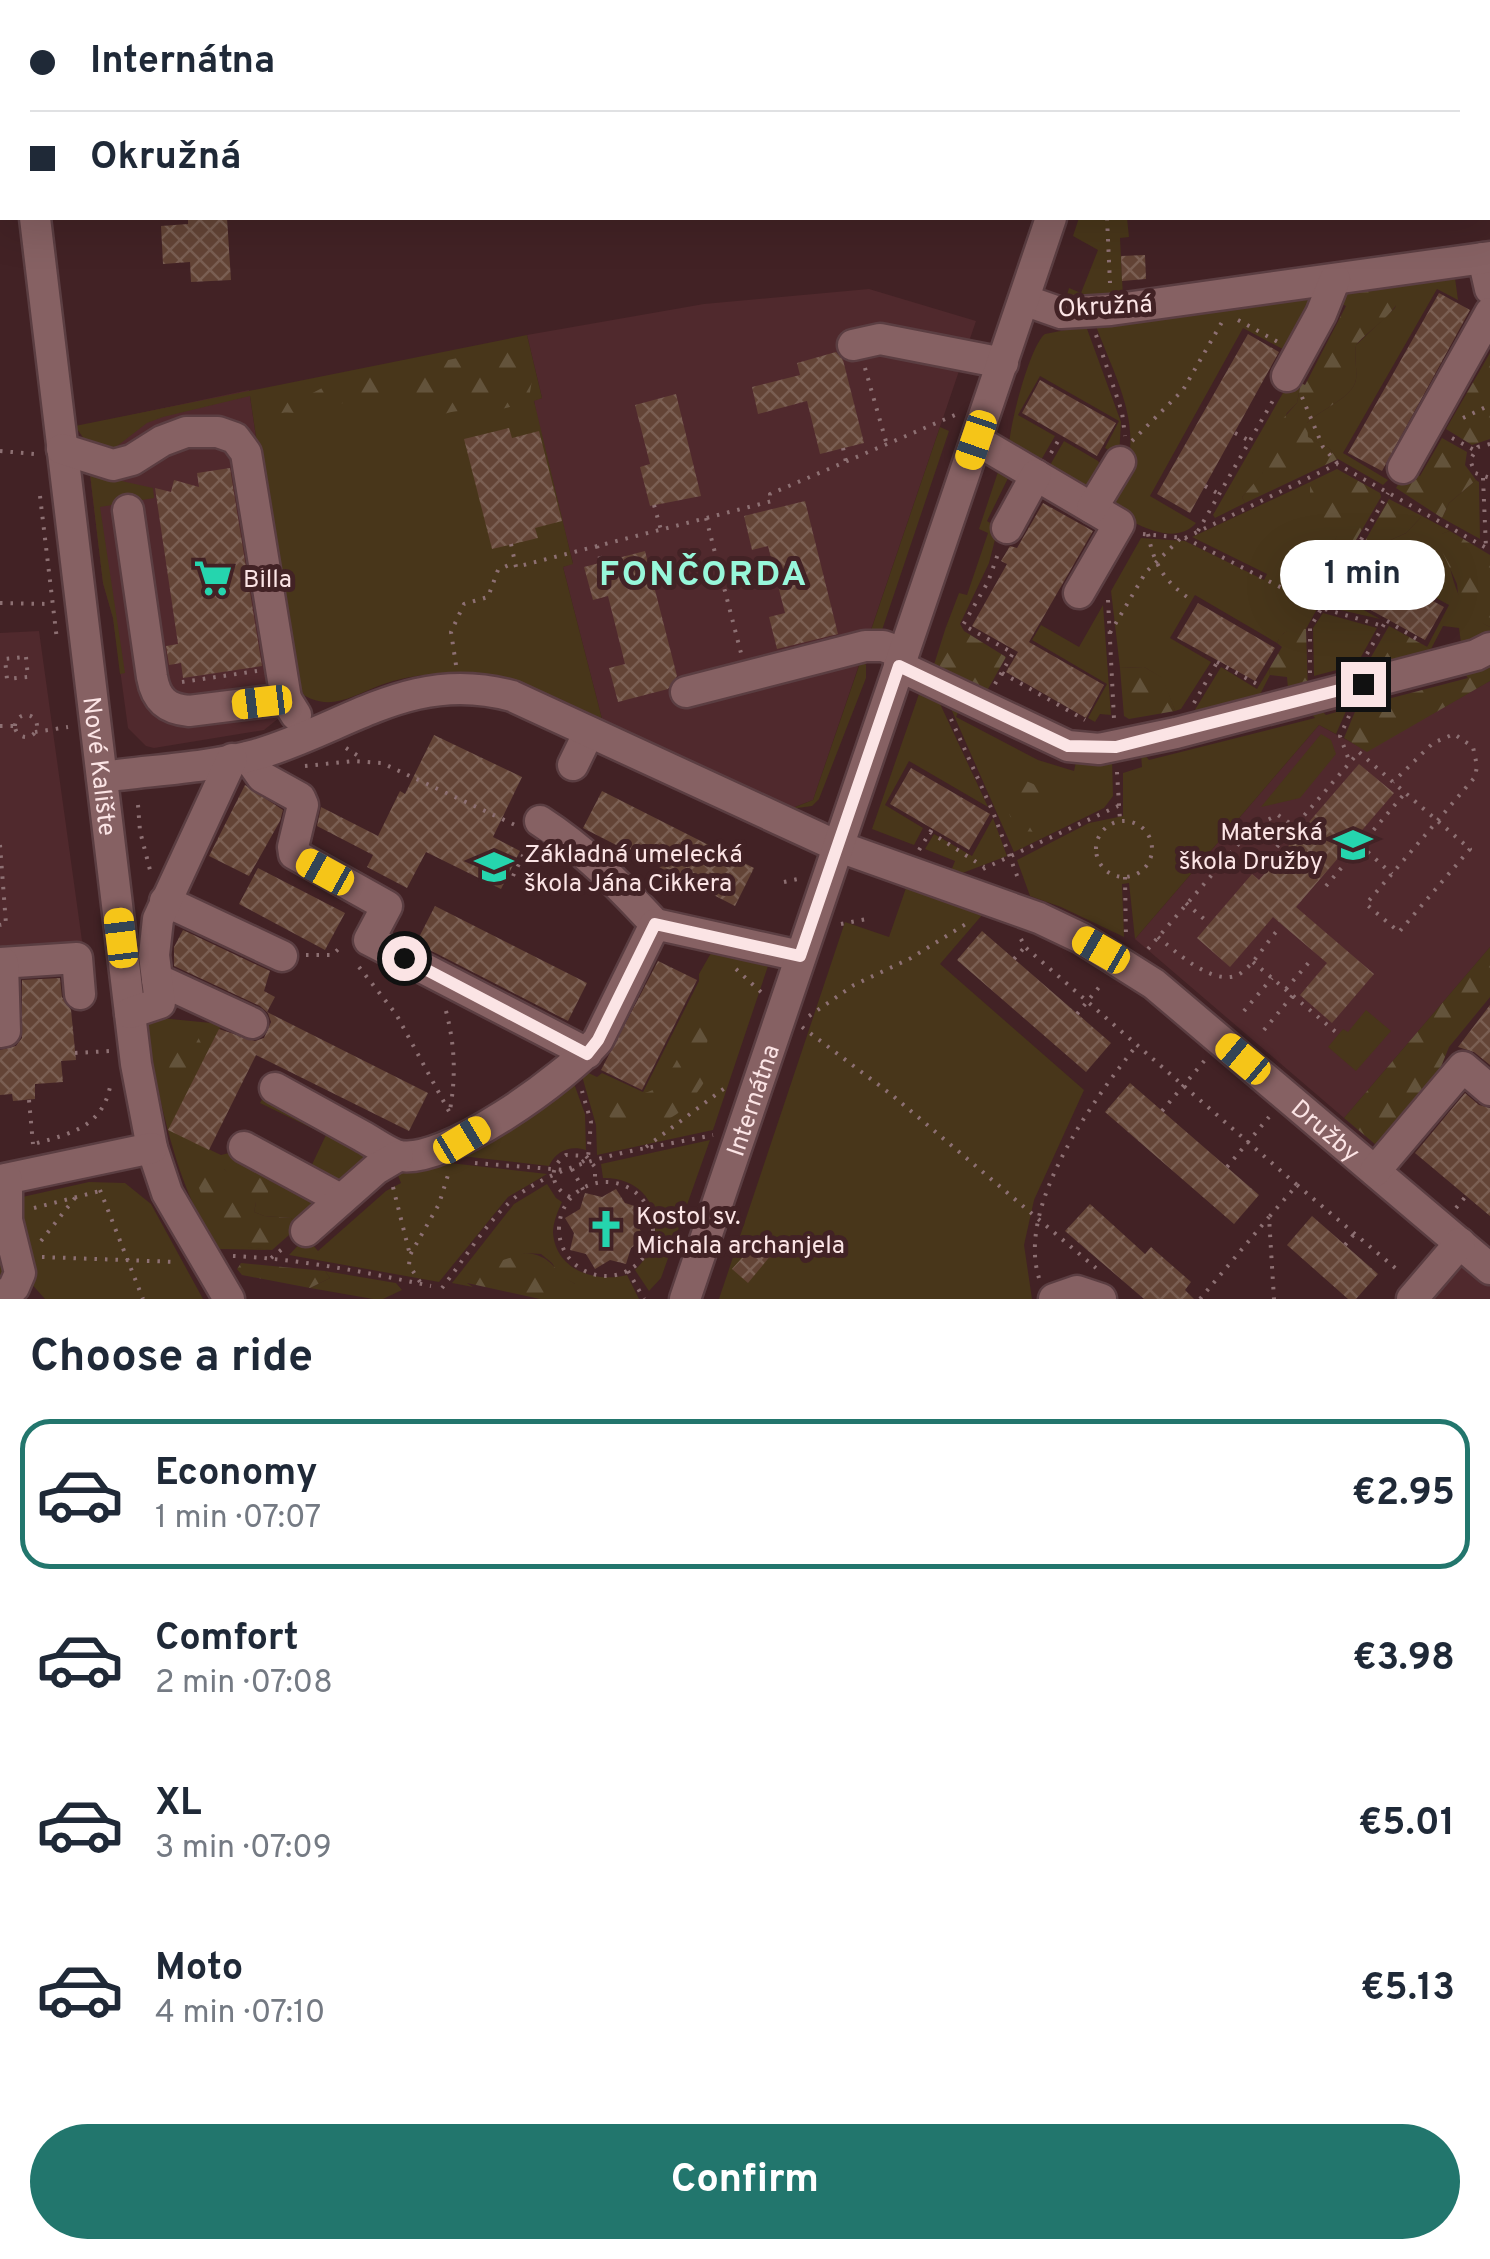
<!DOCTYPE html>
<meta charset="utf-8">
<style>
:root{--surface:#fff;--page:#f2f2f3;--text:#1f2937;--muted:#747a83;--line:#e0e1e3;--accent:#22766d}
body{margin:0;font-family:Overpass,sans-serif;background:var(--page);color:var(--text);height:100vh;display:flex;flex-direction:column;font-size:38px;white-space:nowrap}
*{box-sizing:border-box;margin:0}
p{font-size:32px;color:var(--muted)}
.icon{flex:none;width:55px;height:55px;fill:none;stroke:currentColor;stroke-width:2;stroke-linecap:round;stroke-linejoin:round}
.map{position:relative;height:1299px;overflow:hidden}
.panel{display:flex;flex-direction:column;background:var(--surface);flex:1}
.panel>*{flex:none}
.banner{position:absolute;left:0px;top:0px;width:1490px;height:220px;box-shadow:0 10px 40px #0002;display:grid;align-content:center;height:220px;padding:0 30px;background:var(--surface)}
.end{position:absolute;width:45px;height:45px;margin:-22px;border:12px solid #fbe4e5;background:#111;box-shadow:0 0 0 5px #111}
.from{border-radius:50%}
.bubble{position:absolute;height:70px;border-radius:35px;background:var(--surface);box-shadow:0 10px 40px #0002;font-size:32px;font-weight:700;line-height:70px;text-align:center}
.car{position:absolute;width:30px;height:60px;margin:-30px -15px;border-radius:12px;box-shadow:0 0 8px 2px #0007;background:linear-gradient(#f5c518 24%,#345 0 40%,#f5c518 0 76%,#345 0 86%,#f5c518 0)}
.banner b{display:flex;align-items:center;gap:35px;height:95px;font-size:38px}
.banner b+b{border-top:2px solid var(--line)}
.banner i{width:25px;height:25px;background:var(--text)}
ul{padding:0;list-style:none}
li{display:flex;align-items:center;gap:30px;height:150px;margin:0 20px 15px;padding:0 10px;border:5px solid transparent;border-radius:30px}
li div{flex:1}
li b{display:block;font-size:38px}
li em{font-style:normal;font-weight:700}
li.on{border-color:var(--accent)}
li>.icon{width:90px;height:90px;stroke-width:1.5}
h2{padding:0 30px;font-size:45px;line-height:120px}
.cta{display:flex;gap:20px;margin-top:auto;padding:20px 30px}
.cta a{flex:1;height:115px;border-radius:60px;background:var(--accent);color:#fff;font-size:40px;font-weight:700;line-height:115px;text-align:center}
.map>svg:first-child{display:block}
.built{fill:#50292d}
.green{fill:#48361a}
.forest{fill:url(#forest-firs)}
.building{fill:url(#building-cross-hatch)}
.lines{fill:none;stroke-linecap:round;stroke-linejoin:round}
.minor-casing{stroke:#5b3e42;stroke-width:35}
.path{stroke:#8d7073;stroke-width:4;stroke-dasharray:2.5 8;stroke-linecap:butt}
.minor{stroke:#866163;stroke-width:30}
.route{stroke:#fbe4e5;stroke-width:12}
.labels{text-anchor:middle;stroke-width:10;stroke-linejoin:round;paint-order:stroke}
.street-label{font-size:25px;fill:#fbe4e5;stroke:#422225}
.poi-label{font-size:25px;fill:#fbe4e5;stroke:#422225;text-anchor:start}
.district-label{font-size:35px;font-weight:bold;letter-spacing:2.5px;fill:#97f7da;stroke:#422225}
</style>
<div class="map">
<svg width="1490" height="1299" viewBox="0 0 1490 1299">
<defs>
<pattern id="forest-firs" width="22" height="20" patternUnits="userSpaceOnUse" patternTransform="scale(2.5)"><rect width="22" height="20" fill="#48361a"/><path d="M5 1l3.5 6h-7zM16 11l3.5 6h-7z" fill="#63533b"/></pattern>
<pattern id="building-cross-hatch" width="8" height="8" patternUnits="userSpaceOnUse" patternTransform="scale(2.5)"><rect width="8" height="8" fill="#634436"/><path d="M0 0l8 8M0 8l8-8" fill="none" stroke="#7a5f53"/></pattern>
</defs>
<rect width="100%" height="100%" fill="#422225"/>
<!-- built -->
<path class="built" d="M869,289L976,321L813,800L790,809L602,719L563,567L573,563L539,431L534,400L542,398L527,335L704,304Z
M249,390L293,686L305,697L264,730L154,748L146,746L128,728L113,618L103,583L84,425Z
M39,631L83,948L0,954V633Z
M1490,681V947L1344,1118L1135,939L1319,725L1367,751Z
M1443,1242L1490,1281V1299H1395Z"/>
<!-- green -->
<path class="green" d="M1079,218H1127L1129,237L1120,238L1123,297L1071,300L1067,295L1069,288L1081,293L1098,250L1073,236Z
M1455,278L1458,300L1437,289L1343,453L1388,480L1383,485L1338,459L1329,448L1307,437V423C1321,409 1354,397 1356,379C1357,367 1354,356 1356,345L1395,308L1401,284Z
M1317,296L1292,354L1243,328L1150,496L1196,523C1173,549 1131,521 1108,508C1115,491 1125,474 1129,456C1137,413 1110,365 1096,326Z
M1086,326L1121,422L1119,456L1105,448L1119,421L1040,376L1018,415L1055,436L1037,467L1009,450C1008,429 1030,345 1045,334Z
M527,335L542,398L534,401L573,564L563,567L602,719C553,696 503,669 447,673C429,674 411,676 393,681C355,692 329,719 293,687L250,396L163,417L147,423L112,450L89,446L75,426Z
M1291,379L1301,383L1297,403L1287,413L1262,475L1242,497L1245,503L1215,518L1213,515Z
M940,427L949,431L880,636H869Z
M1064,441L1098,461L1103,470L1088,496L1046,472Z
M999,469L1011,472L987,521L998,528L989,563L960,624L946,627L959,593L967,595L988,533L979,529Z
M90,474L153,488L154,498L100,507L125,673L120,674L113,618L103,583Z
M1476,480L1479,482L1480,539L1442,518L1449,503Z
M1310,482V494L1341,529L1333,544L1349,552L1320,604L1305,594L1301,600L1317,609L1306,629C1292,629 1283,629 1277,643L1195,595L1170,638L1211,662L1181,709L1175,711L1162,678L1144,667L1120,668L1111,591L1141,538L1185,541L1264,580L1267,574L1192,537Z
M1422,516L1450,531L1442,534C1453,573 1452,607 1490,627V637L1462,650L1459,628L1443,626L1431,649L1427,647L1449,605L1366,560L1344,599L1380,619L1327,607L1357,555L1406,533Z
M1103,605L1111,715L1100,714L1095,722L1088,718L1107,684L1032,640L1041,625L1079,647Z
M1323,613L1377,628L1351,675L1348,667L1314,676L1313,628Z
M862,657L866,665V678L819,799L812,806L790,809L813,800Z
M1221,667L1257,689L1269,669L1270,675L1253,708L1196,722L1193,713Z
M920,691L936,695L988,807L909,761L885,805L923,828L914,845L872,829Z
M945,695L962,704L956,717L1038,760L1074,771L1077,757H1112L1113,796L1104,808L1014,852Z
M1316,705L1326,715L1347,709L1336,734L1319,725L1135,939L1129,883L1122,884L1124,937L1061,907L1030,896L1017,860L1089,823L1123,816V773L1142,767L1141,755L1144,754L1149,760L1315,718L1306,707Z
M1321,734L1331,740L1336,754L1300,798L1261,807Z
M993,818L1007,856L952,877L949,876L955,861L925,849L934,834L972,856Z
M907,885L983,914L940,964L1084,1090L1034,1200L1024,1245L1032,1299H719L845,922L889,937Z
M715,946L770,960L713,1130L597,1155L596,1125L580,1069L597,1077L602,1073L643,1092L699,981V974Z
M1366,1010L1391,1031L1356,1071L1328,1047L1343,1029L1348,1032Z
M150,1017L222,1024L169,1130L221,1155L237,1151L326,1200L298,1227L291,1218L264,1216L254,1212L256,1202L224,1169L226,1244L272,1250L220,1249C177,1196 157,1090 146,1024Z
M572,1078L585,1114L586,1150C570,1145 556,1151 549,1166L452,1155Z
M266,1092L371,1158L338,1186L307,1175L326,1135L260,1103Z
M710,1140L661,1278L649,1291L635,1270C672,1235 657,1177 603,1178L601,1164Z
M432,1161L547,1174L508,1197L439,1282L289,1255L306,1237L318,1251L386,1191L401,1183L395,1168Z
M89,1182L125,1183L151,1204L203,1299H45L20,1271L0,1280V1202Z
M547,1184L556,1198L562,1202C558,1211 553,1222 553,1233C556,1271 597,1283 627,1275L639,1299H575V1284L560,1276L552,1263L541,1254L525,1253L467,1283L473,1287L452,1283L514,1204Z
M325,1271L396,1283L402,1290L383,1299H373L310,1288L330,1278Z"/>
<!-- forest -->
<path class="forest" d="M1401,284C1406,309 1371,327 1356,345C1354,356 1357,367 1356,379C1354,397 1321,409 1307,423L1308,437L1329,448L1338,459L1245,503L1242,497L1262,474L1280,422L1297,403L1301,383L1305,385L1346,306L1335,300L1338,293Z
M508,347L520,353L532,380L529,398C494,421 467,402 437,417L390,398L362,395L307,418C295,411 278,410 267,420L262,418V406L274,397L301,399L324,387Z
M1490,353V439L1472,445L1446,429Z
M1442,438L1467,452L1465,465L1476,480L1449,503L1442,518L1396,488L1408,469L1420,476Z
M1337,469L1380,493L1381,497L1349,552L1333,544L1340,529L1318,517L1310,494V482Z
M1389,499L1422,516L1406,533L1357,555Z
M1450,531L1490,555V627L1473,618L1459,601L1457,584L1439,544L1441,534Z
M954,624H960L964,631L1006,657L983,698L932,671L946,627Z
M1389,626L1431,649L1426,659L1359,678Z
M1291,628L1306,629L1308,694L1289,699L1287,677L1270,675L1269,669L1282,647L1277,643L1280,636Z
M1490,658V681L1367,752L1344,738L1357,707L1468,678L1460,668Z
M1144,667L1163,678L1175,711L1129,719L1124,716L1120,668Z
M1019,779C1046,786 1047,794 1048,820L1037,832L1021,831L1010,816L1004,789Z
M1490,947V997L1449,1047L1432,1089L1382,1150L1344,1118Z
M706,1011H714L717,1018C706,1039 702,1056 706,1079C681,1120 664,1127 617,1126L609,1116L611,1104C626,1092 646,1099 660,1084C680,1063 687,1033 706,1011Z
M186,1032L196,1033L201,1043L176,1095L169,1096C162,1079 174,1046 186,1032Z
M202,1164L224,1169L238,1180L260,1178L269,1184L268,1193L256,1202L254,1212L264,1216L291,1218L298,1227L272,1250L226,1245L213,1225L193,1172Z
M525,1253C553,1255 553,1272 575,1284V1299H540L467,1283L465,1277L469,1271Z
M241,1263L325,1271L330,1278L310,1288L242,1275L237,1269Z"/>
<!-- building -->
<path class="building" d="M188,218H227L231,280L191,282L190,262L163,264L161,226L188,224Z
M1145,255L1146,279L1122,281L1121,256Z
M1439,293L1470,310L1382,471L1348,453Z
M1248,334L1279,352L1190,513L1157,494Z
M836,352L843,360L864,443L820,454L807,401L758,414L752,387L800,375L797,363Z
M1040,380L1116,423L1097,456L1022,413Z
M676,394L701,496L650,506L640,467L650,464L635,405Z
M509,428L512,438L539,431L562,521L535,528L538,538L492,549L464,439Z
M230,468L262,666L183,678L181,663L169,665L166,646L178,644L155,488L171,492L174,480L199,487L197,473Z
M805,501L838,634L777,649L769,617L785,613L768,546L752,550L744,516Z
M1043,503L1093,531L1029,642L1104,685L1086,718L1006,672L1018,652L972,626L1007,564L1001,561L1010,546L1017,548Z
M645,551L677,676L668,689L618,702L609,668L625,664L608,596L593,600L584,567Z
M1367,565L1444,607L1425,640L1349,598Z
M1198,603L1275,648L1255,681L1177,638Z
M434,735L522,777L493,837L520,851L501,889L426,852L407,888L367,867L373,855L317,826L321,807L378,836L400,791L405,794Z
M1359,764L1394,793L1296,907L1374,974L1332,1023L1300,995L1327,963L1273,917L1230,967L1197,938L1252,874L1259,880Z
M911,768L990,814L969,850L890,804Z
M245,785L283,810L280,821L249,876L209,856Z
M602,791L754,868L735,906L583,828Z
M258,868L345,913L325,950L239,904Z
M435,906L587,983L568,1021L416,943Z
M183,930L270,971L264,991L275,997L267,1012L428,1093L409,1131L256,1055L209,1150L168,1130L219,1029L255,1041L264,1038L271,1022L268,1013L260,1006L174,966V947Z
M982,931L1111,1043L1086,1072L957,960Z
M658,961L697,980L642,1090L601,1070Z
M60,978L62,997L71,1010L76,1060L61,1061L63,1082L35,1084V1099L13,1101L12,1094L0,1095V1050L16,1046L22,1038V980Z
M1490,1005V1065L1474,1052L1458,1047Z
M1130,1083L1259,1195L1234,1224L1105,1112Z
M1465,1093L1479,1105L1490,1108V1216L1415,1153Z
M616,1189L625,1203L641,1208L637,1224L645,1239L631,1248L626,1264L610,1260L595,1269L586,1254L570,1250L574,1233L565,1218L580,1209L585,1193L602,1197Z
M1090,1204L1145,1254L1151,1247L1191,1282L1185,1290L1194,1299H1144L1065,1231Z
M1312,1216L1378,1274L1356,1299H1348L1287,1245Z
M757,1241L772,1254L748,1283L732,1269Z"/>
<g class="lines">
<!-- minor casing -->
<g class="minor-casing">
<g id="minor">
<path d="M1172,2L1174,0"/>
<path d="M0,33L2,36"/>
<path d="M1488,58L1490,57"/>
<path id="s1" d="M35,218L136,1064L152,1148L167,1193L229,1299"/>
<path d="M1483,258L1490,289"/>
<path d="M1024,300L1061,313L1111,310L1490,257"/>
<path d="M853,345L880,339L1003,363"/>
<path d="M1287,376L1321,314L1335,279"/>
<path d="M976,440L1119,524L1079,593"/>
<path d="M62,449L113,465L132,460L162,441L186,432H218L235,438L246,453L286,699"/>
<path d="M1403,468L1490,313"/>
<path d="M1092,508L1120,462"/>
<path d="M128,510L152,677C156,700 167,709 189,711L286,699L296,715"/>
<path d="M1007,528L1036,475"/>
<path d="M899,666L1068,746L1099,749L1176,733L1476,655L1490,648"/>
<path d="M686,692L865,646H883L903,653"/>
<path d="M248,757L262,777L300,798L303,805L293,847L294,854L387,906L369,940L587,1053"/>
<path d="M573,765L589,732"/>
<path id="s2" d="M102,777C152,770 207,768 255,755C346,729 411,668 512,696L837,846L1039,918L1081,938L1154,984L1490,1269"/>
<path d="M540,821C585,850 619,885 655,924"/>
<path d="M165,901L282,956"/>
<path d="M0,963L77,958L80,994"/>
<path d="M157,979L252,1023"/>
<path d="M130,1013L160,1003L154,955L158,919L232,759"/>
<path d="M0,1032L5,1031L3,963"/>
<path d="M275,1088C304,1104 333,1120 362,1136C373,1142 385,1151 396,1155C442,1169 570,1074 598,1040L655,924L800,956"/>
<path d="M244,1147L340,1199"/>
<path d="M1375,1171L1463,1067L1490,1090"/>
<path d="M0,1180L152,1148"/>
<path d="M306,1231L376,1169L398,1156"/>
<path d="M2,1299L14,1287L20,1273L7,1220V1179"/>
<path id="s3" d="M685,1299L1051,218"/>
<path d="M1054,1299L1077,1291L1101,1299"/>
<path d="M1412,1299L1460,1243"/>
</g>
</g>
<!-- path -->
<path class="path" d="M43,2L45,0
M50,2L51,0
M1205,2L1207,0
M1107,218L1110,283
M1238,320L1278,342
M1096,335L1122,412L1125,436
M865,368L887,445
M1302,397L1323,447L1337,463
M1463,418L1490,405
M1235,433L1250,441
M1452,438L1474,450
M1132,441L1183,390L1222,322
M1490,444L1478,447L1470,460L1475,473L1490,478
M843,448L846,462
M0,451L35,454
M1051,453L1061,436
M1483,478L1486,548
M1205,486L1219,494
M40,496L57,640
M654,505L661,530
M706,518L741,653
M1198,531L1275,397
M1143,534L1185,538L1321,608L1383,626
M1148,534C1154,565 1165,582 1190,599
M1185,538L1337,464L1490,550
M511,544L516,567L772,501L770,494L955,415
M597,546L601,562
M1108,600L1114,719
M0,603L50,604
M1387,621L1422,642
M1110,633L1146,572L1181,538
M1367,654L1387,619
M26,657L28,677L7,679L5,659Z
M1217,662L1257,684
M456,665L451,632L464,604L488,597L498,570L513,563
M1002,673L1085,720
M1310,673V628L1388,493
M182,682L257,671
M995,684L1013,653L963,625L988,582L999,551
M1194,703L1219,659
M15 726a11 11 0 1 1 22 0a11 11 0 1 1-22 0Z
M1349,716L1340,736L1350,763
M951,719L993,812L1019,881
M0,726H14
M35,732L68,727
M346,748L363,759
M305,766L354,761L382,763L515,825
M1117,772L1120,821
M138,805L140,831L150,870
M1096 849a28 28 0 1 1 56 0a28 28 0 1 1-56 0Z
M930,832L984,867
M0,845L6,924L0,925
M1360,845L1392,874
M919,850L932,829
M1270,855L1359,752C1396,785 1433,817 1470,849L1399,932L1366,904L1475,777L1477,766L1473,747L1454,734L1433,743L1393,782
M983,869L1118,806
M513,876L529,843
M1125,877L1126,938
M784,882L798,879
M1326,886L1405,793
M1186,903L1204,919
M841,924L867,919
M1158,937C1175,951 1216,990 1241,973C1254,964 1266,943 1277,931
M1021,939L1025,947L1297,1185L1269,1217L1274,1299
M1148,949L1254,826L1278,815L1294,826
M306,955H332L343,945
M1014,959L1025,947
M1253,962L1337,1033
M359,967L396,1014L451,1115
M736,969L762,993
M1286,989L1311,960
M446,1011C455,1046 456,1075 450,1110
M1244,1011L1272,978
M1077,1014L1100,986
M809,1016L854,985L911,958L969,922
M802,1027L892,1095L1096,1268
M1264,1030L1293,995
M75,1053L110,1051
M29,1100L33,1144
M1162,1111L1205,1060
M37,1143C74,1133 105,1125 111,1081
M646,1147L730,1084
M582,1162L588,1158L591,1122L582,1091
M475,1163L565,1170
M1227,1167L1269,1117
M572,1169L585,1193
M559 1229a47 47 0 1 1 94 0a47 47 0 1 1-94 0Z
M1297,1185L1400,1272
M393,1187L410,1255
M100,1190L143,1299
M570,1197C551,1188 547,1168 566,1155L586,1156L595,1167V1182
M34,1208L100,1191
M1456,1208L1466,1196
M41,1241L75,1198
M1345,1245L1355,1233
M233,1256C300,1259 365,1272 431,1286
M42,1257L177,1262
M271,1258L286,1246
M628,1271L644,1299
M1039,1278C1016,1205 1094,1099 1137,1045
M420,1282L409,1265L410,1255L439,1204L448,1175
M442,1288C464,1260 492,1213 521,1193C576,1155 649,1149 713,1135
M1200,1299L1269,1217"/>
<!-- minor -->
<use href="#minor" class="minor"/>
</g>
<g class="lines">
<!-- route -->
<path class="route" d="M404,958L587,1054L598,1040L655,924L800,956L899,666L1068,746L1116,747L1363,684"/>
</g>
<!-- icons -->
<defs>
<g id="supermarket-bare" transform="scale(3)"><path d="M-6-5.5h2.5l.6 2H6L4.5 2H-2.5L-4.4-4H-6ZM-1.5 3.2a1.3 1.3 0 1 0 .1 0ZM3 3.2a1.3 1.3 0 1 0 .1 0Z" fill="#25d5ae" stroke="#422225" stroke-width="2.5" paint-order="stroke"/></g>
<g id="school-bare" transform="scale(3)"><path d="M0-5L7-2L0 1L-7-2ZM-4 1L0 2.5L4 1V4Q0 6-4 4Z" fill="#25d5ae" stroke="#422225" stroke-width="2.5" paint-order="stroke"/></g>
<g id="church-bare" transform="scale(3)"><path d="M-1.2-6h2.4v3.5h3.3v2.4h-3.3V6h-2.4V-.1h-3.3v-2.4h3.3Z" fill="#25d5ae" stroke="#422225" stroke-width="2.5" paint-order="stroke"/></g>
</defs>
<g fill-rule="evenodd">
<use href="#supermarket-bare" x="213" y="578"/>
<use href="#school-bare" x="1353" y="845"/>
<use href="#school-bare" x="494" y="867"/>
<use href="#church-bare" x="606" y="1229"/>
</g>
<g class="labels">
<!-- street labels -->
<g class="street-label">
<text transform="translate(1105 305) rotate(-3)" y="9">Okružná</text>
<text dy="9" stroke="none"><textPath href="#s1" startOffset="552">Nové Kalište</textPath></text>
<text dy="9" stroke="none"><textPath href="#s3" startOffset="210">Internátna</textPath></text>
<text dy="9" stroke="none"><textPath href="#s2" startOffset="1355">Družby</textPath></text>
</g>
<!-- poi labels -->
<g class="poi-label">
<text x="243" y="587">Billa</text>
<text x="1323" y="840" text-anchor="end">Materská<tspan x="1323" dy="29">škola Družby</tspan></text>
<text x="524" y="862">Základná umelecká<tspan x="524" dy="29">škola Jána Cikkera</tspan></text>
<text x="636" y="1224">Kostol sv.<tspan x="636" dy="29">Michala archanjela</tspan></text>
</g>
<!-- district labels -->
<g class="district-label">
<text x="704" y="585">FONČORDA</text>
</g>
</g>
</svg>
<i class="end from" style="left:404px;top:958px"></i>
<i class="end" style="left:1363px;top:684px"></i>
<div class="bubble" style="left:1280px;top:540px;width:165px">1 min</div>
<i class="car" style="left:976px;top:440px;rotate:199deg"></i>
<i class="car" style="left:262px;top:702px;rotate:263deg"></i>
<i class="car" style="left:325px;top:872px;rotate:299deg"></i>
<i class="car" style="left:121px;top:938px;rotate:353deg"></i>
<i class="car" style="left:1101px;top:950px;rotate:300deg"></i>
<i class="car" style="left:1243px;top:1059px;rotate:310deg"></i>
<i class="car" style="left:462px;top:1140px;rotate:59deg"></i>
<div class="banner">
<b><i class="from"></i>Internátna</b>
<b><i></i>Okružná</b>
</div>
</div>
<section class="panel">
<h2>Choose a ride</h2>
<ul>
<li class="on"><svg class="icon" aria-label="car" viewBox="0 0 24 24"><path d="M5 17H2v-5l4-1 3-4h7l3 4 3 1v5h-3M9 17h6M6 11h13"/><circle cx="7" cy="17" r="2"/><circle cx="17" cy="17" r="2"/></svg><div><b>Economy</b><p>1 min · 07:07</p></div><em>€2.95</em></li>
<li><svg class="icon" aria-label="car" viewBox="0 0 24 24"><path d="M5 17H2v-5l4-1 3-4h7l3 4 3 1v5h-3M9 17h6M6 11h13"/><circle cx="7" cy="17" r="2"/><circle cx="17" cy="17" r="2"/></svg><div><b>Comfort</b><p>2 min · 07:08</p></div><em>€3.98</em></li>
<li><svg class="icon" aria-label="car" viewBox="0 0 24 24"><path d="M5 17H2v-5l4-1 3-4h7l3 4 3 1v5h-3M9 17h6M6 11h13"/><circle cx="7" cy="17" r="2"/><circle cx="17" cy="17" r="2"/></svg><div><b>XL</b><p>3 min · 07:09</p></div><em>€5.01</em></li>
<li><svg class="icon" aria-label="car" viewBox="0 0 24 24"><path d="M5 17H2v-5l4-1 3-4h7l3 4 3 1v5h-3M9 17h6M6 11h13"/><circle cx="7" cy="17" r="2"/><circle cx="17" cy="17" r="2"/></svg><div><b>Moto</b><p>4 min · 07:10</p></div><em>€5.13</em></li>
</ul>
<div class="cta"><a>Confirm</a></div>
</section>
